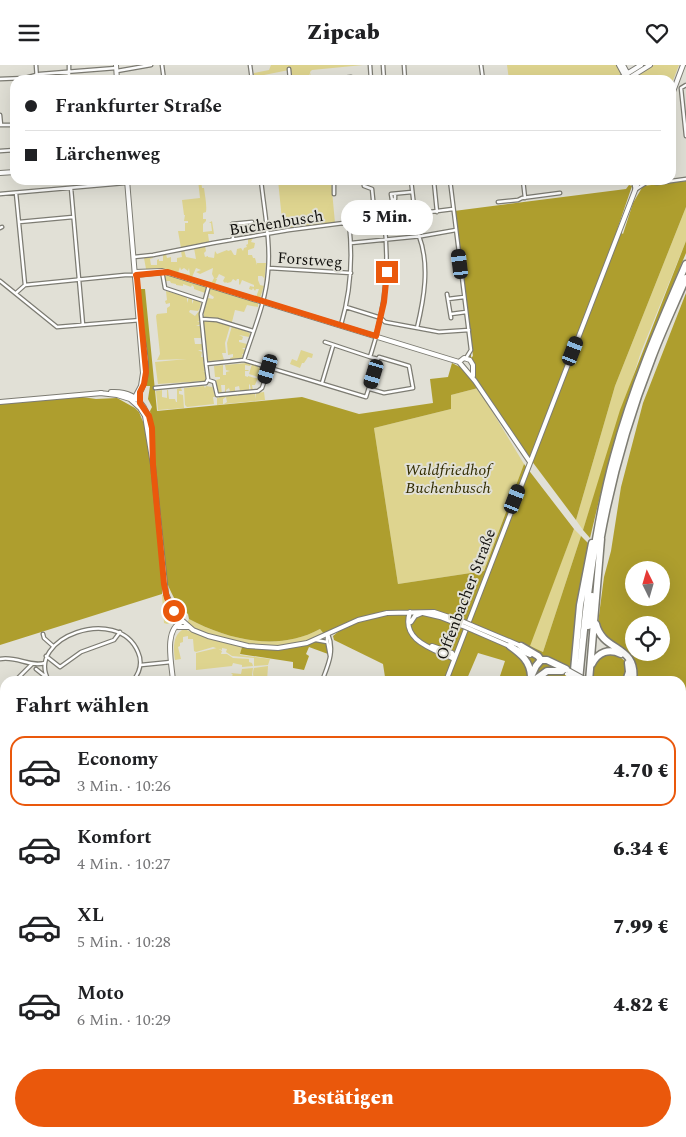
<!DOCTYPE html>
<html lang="de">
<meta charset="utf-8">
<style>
:root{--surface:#fff;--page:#f6f6f6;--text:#202124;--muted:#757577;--line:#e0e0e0;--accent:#ea580c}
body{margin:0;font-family:Spectral,serif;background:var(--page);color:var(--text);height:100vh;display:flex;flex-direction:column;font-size:19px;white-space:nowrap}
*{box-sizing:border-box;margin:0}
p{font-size:16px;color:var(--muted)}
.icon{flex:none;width:28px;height:28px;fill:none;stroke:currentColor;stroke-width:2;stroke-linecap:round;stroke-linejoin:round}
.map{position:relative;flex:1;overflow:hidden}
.panel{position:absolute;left:0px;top:611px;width:686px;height:461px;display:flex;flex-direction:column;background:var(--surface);border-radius:15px 15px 0 0;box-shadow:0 5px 20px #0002}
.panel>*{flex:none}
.hud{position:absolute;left:10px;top:10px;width:666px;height:110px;border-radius:15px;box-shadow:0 5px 20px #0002;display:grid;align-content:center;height:110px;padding:0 15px;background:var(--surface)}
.needle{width:32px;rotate:355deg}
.tools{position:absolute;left:625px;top:496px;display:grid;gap:10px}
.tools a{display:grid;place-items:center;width:45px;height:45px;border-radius:50%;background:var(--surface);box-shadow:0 5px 20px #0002;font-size:25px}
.end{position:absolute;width:22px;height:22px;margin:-11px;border:6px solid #ea580c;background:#fff;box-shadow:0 0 0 2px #fff}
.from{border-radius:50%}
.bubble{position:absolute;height:35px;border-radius:18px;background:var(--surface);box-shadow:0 5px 20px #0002;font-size:16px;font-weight:800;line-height:35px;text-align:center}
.car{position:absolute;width:15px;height:30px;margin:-15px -8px;border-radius:6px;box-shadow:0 0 4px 1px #0007;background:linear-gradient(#222 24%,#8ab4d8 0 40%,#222 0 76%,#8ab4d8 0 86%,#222 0)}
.hud b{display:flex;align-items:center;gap:18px;height:48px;font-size:19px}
.hud b+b{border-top:1px solid var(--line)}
.hud i{width:12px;height:12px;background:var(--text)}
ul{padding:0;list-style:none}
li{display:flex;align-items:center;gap:15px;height:70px;margin:0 10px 8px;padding:0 5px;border:2px solid transparent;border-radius:15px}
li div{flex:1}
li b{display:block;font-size:19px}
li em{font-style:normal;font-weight:800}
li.active{border-color:var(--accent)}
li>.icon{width:45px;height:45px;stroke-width:1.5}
h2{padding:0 15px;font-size:22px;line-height:60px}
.action{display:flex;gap:10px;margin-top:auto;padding:10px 15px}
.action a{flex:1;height:58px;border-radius:30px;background:var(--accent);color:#fff;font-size:20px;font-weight:800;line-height:58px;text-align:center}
header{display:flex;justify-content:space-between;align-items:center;height:65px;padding:0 15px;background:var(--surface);font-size:22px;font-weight:800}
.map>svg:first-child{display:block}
.green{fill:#ded48f}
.forest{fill:#ae9e2e;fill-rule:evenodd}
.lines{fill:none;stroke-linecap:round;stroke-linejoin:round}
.stream{stroke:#d3c358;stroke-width:1}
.street-casing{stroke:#7d7c73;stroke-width:5}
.secondary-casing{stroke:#7d7c73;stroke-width:6}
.highway-casing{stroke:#7d7c73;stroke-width:9}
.street{stroke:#fff;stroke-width:2.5}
.secondary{stroke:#fff;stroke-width:4}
.highway{stroke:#fff;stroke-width:6}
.secondary-bridge-casing{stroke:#7d7c73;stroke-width:6;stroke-linecap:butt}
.secondary-bridge{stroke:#fff;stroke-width:4}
.route{stroke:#ea580c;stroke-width:6}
.labels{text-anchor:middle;stroke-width:4;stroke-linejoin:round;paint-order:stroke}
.street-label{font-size:16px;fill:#12110e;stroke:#e1e0d6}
.park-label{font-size:16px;font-style:italic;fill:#322c00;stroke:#e1e0d6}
</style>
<header><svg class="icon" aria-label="menu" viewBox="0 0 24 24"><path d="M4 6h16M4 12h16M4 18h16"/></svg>Zipcab<svg class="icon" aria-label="heart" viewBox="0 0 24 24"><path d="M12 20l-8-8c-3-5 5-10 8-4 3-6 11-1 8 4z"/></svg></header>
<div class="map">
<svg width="686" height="1072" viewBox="0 0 686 1072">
<rect width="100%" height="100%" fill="#e1e0d6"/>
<!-- green -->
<path class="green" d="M271,0H363L312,5L310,7L312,15H311L310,8L309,11L301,12V15H290L289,5L254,12V8L269,5Z
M507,0H617L621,8L619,11L614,15H509Z
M654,0H679L672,18L671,15H634L636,11Z
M198,115H201L202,123H204C205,131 207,140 206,147L203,148V154H206V156L203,159V167L212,166L211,158H209L212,156L214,169H208L209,176H215L181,183L178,166H185V158H188V156H184L185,150H184L182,135L200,133Z
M278,115H331L335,158L283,165Z
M686,142V176L641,287L583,465L576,455L615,321Z
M253,173L251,177L255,178L254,183L248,185V190H252L253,193H255L257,200V198H266L264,219V213L262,211H258V215L260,220L264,221L260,233L256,232L259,224H256L255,226L253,223L252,225L249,224L250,221L254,222V220L242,215L240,220L239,219V214H237L236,216L233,214L231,217L227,218L226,217L225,218L223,216L225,212L219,209L217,213H215L217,214L215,219L206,216L212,217L214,213L212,209L213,203L200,209L196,207L201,205L196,203L192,212L182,209V208L190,210L189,203L188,206L184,203L181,205L180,202L178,208L161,203L146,204L144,193L153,191V193L150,194L151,200H157V195L159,194V196H163V189H166L167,193L171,192V197H177V193L182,192L181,186L184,185L186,192L196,194L194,183L205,181L206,186L204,188L205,192L208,191V192L214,193L215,186L217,189L227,185L228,186L231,185L234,190H236L237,184L241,183L243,186L244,183L247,182L246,180L248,179V174Z
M168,210L206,222L205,228L194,224V222L192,220L191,222L183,219V221L176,220V219L171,218L170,216H166L165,211Z
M211,223L258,238V242L247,240L244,247L235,245L232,257L237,260L204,252V242L208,230H209L208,233L213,234L214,232L208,228Z
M166,226L187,232V238L189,232L192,233V239L194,234L201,236L200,243L198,246L190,245L189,247L195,251L199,246L200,256L197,257H200L201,259L196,261H201L202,273H194L195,279H203V285H198L202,287L201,292H204L203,298L205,299V306H203L206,307V314L205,316L158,319L155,297L187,294L157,295L160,289L156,251L157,249L167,248V243L170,241V238L166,239L165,236L167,235Z
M205,256H214L230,261L225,278L226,288H222L224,295L209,296L207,295L203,258Z
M232,261L250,268L249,272L239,270L243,272L242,275H239V277L247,279L246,283H242L245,285L244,289H242L243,291L240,294H230V293L233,292V289L228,290L227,278Z
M301,285L313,289L312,293L308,292L304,298H302L300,303L290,299L292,294L297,296Z
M247,298L251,299L250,301L245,300V305H249L248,306H245V311L248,312V311L263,315L262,319V316L257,315L255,320H252L253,326H251L250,320L249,319V326L245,325V326L237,327L240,326L239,321L235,322V327L227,328L230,326L229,323L226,325V328H223L222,327H225V320H221L222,329H218L216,315L220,314V312H215L214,301L223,300V310H226V307L230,306L226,305L225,300Z
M252,299L258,301V304L259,302L266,303L264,314L249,309Z
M212,320L215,332H213L214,339L187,342L185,340L184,323L204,321L205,323L206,321L212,322Z
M181,323L182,326H179V329L183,330L184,343L158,345L156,326L162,325V332L167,333V325H168L169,334H175L176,337H177V324Z
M478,323L524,399L484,506L398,519L374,363L451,344V330Z
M264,327L265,335L224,339L227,337L226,332L223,334V339L217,340V333L215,332L219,333V331L236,330L238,331V330L255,328L256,334V328Z
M574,464L581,471L543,587L529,581Z
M162,530H164L175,556L167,559L164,558Z
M189,554C229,575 278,587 320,564L324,569C287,585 260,583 222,573C209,569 198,566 187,558Z
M184,564L207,573L242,582L240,590L270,594L268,600L254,601V593L232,591L226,587L227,584L222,583V585L213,582L196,587L194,586L193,574H188V571L183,572V577L180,578V581L178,582L181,594L175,595C173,583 173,569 184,564Z
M217,583L222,586L221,589H227L233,593L249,594V597L252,598L253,601L242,602V600L233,598L232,601L196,605V588Z
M268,601L267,616C259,616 250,616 254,603Z
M253,603L252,610L256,616H212L211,614L229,613L233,610L231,608L241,609L242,604Z
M681,773L686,776V889L681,884Z
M686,997V1041L681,1034V1001Z
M681,1037L686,1044V1072H647L643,1068H681Z
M46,1068H96L97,1072H42Z
M432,1068H513L508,1072H432Z
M577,1068H627L630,1072H578L575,1069Z"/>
<!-- forest -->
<path class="forest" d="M686,116V142L615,321L576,455L513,371L474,311L471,293L468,292L471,289V293L473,291L454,146L626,124L629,120L632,121L617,165L623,169L633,138L643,121Z
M686,176V188C664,241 641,293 623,348C610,389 600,431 590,473L583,465L620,345Z
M141,224H145L157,346L302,332L359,349L433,338L430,314L448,312L452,298L464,304L478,323L451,330V344L374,363L398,519L484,506L524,399L574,464L530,581L543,587L581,471L588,478L577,541L571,616H512L513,614L500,611L505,596L478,588L466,616H396L385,612L383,599L334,575L333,571L339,566L337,562L324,569L320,564C278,587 229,575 189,554L188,549C176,540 170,526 165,512L162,513V529L0,580V339L82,332L96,334L117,333L135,343L139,347L144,359L152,358L150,346L152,342L148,334L150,321H146L148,307L140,235Z
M686,228V781L681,777V616H635L637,606L633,594L622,582L615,579L604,570L598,558L604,512L611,486L621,422L643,338ZM634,505H661V532H634ZM634,560H661V588H634Z
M321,576L326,579L328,589L309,582L306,589L309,591L304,605L293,603V597L240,589L242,582C274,587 290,582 321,576Z
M606,590C624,589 634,600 623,616H597L591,613C593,602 596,595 606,590Z"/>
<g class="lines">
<!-- stream -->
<path class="stream" d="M681,837L686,835"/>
<!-- street casing -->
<g class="street-casing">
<path id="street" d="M36,0L37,15
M69,0V15
M162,0L164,15
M250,0L252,15
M370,0L371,15
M383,0L384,15
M404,0L405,15
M481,0L483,15
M289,4L290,15
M117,6L151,0
M0,14L25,13L40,9L116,3
M325,15L351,12
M686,20L681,23L686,71
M0,50L1,60
M0,60H15
M0,86L15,85
M334,115V129
M363,115L364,121L372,124L375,154
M411,115L415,150
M450,115L471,285L466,293
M523,115L525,133
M633,115L635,125L646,118
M641,115L657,118L686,114
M434,117L437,147
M71,123L83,260
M16,128L25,220
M0,129L125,118
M395,129V134L392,135L391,129L412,127
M498,137L518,135L522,133L560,128
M19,157L73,152
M0,163L2,162
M233,174L232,159L252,157
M351,178L422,171L456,165
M134,192L153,190L213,178L289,165L453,144
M269,203L351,208
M162,206L165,223L204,236
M0,216L57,262L141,255
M16,228L25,220L125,210H134
M447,229L451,253
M448,234L464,232
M346,242L381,253L385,257L439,267L469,265
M451,249L466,247
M202,254L217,255L253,266
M341,260C351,226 353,193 349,158
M417,263C424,234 430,200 419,171
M376,271C387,231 389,194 384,154
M325,277L370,292
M244,295L366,332L378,294L370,292L376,272
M206,299L201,249L209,220
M208,314L206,299L244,295C253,266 266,237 268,207C271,177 264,145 261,115
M208,315L214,317L217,330L258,326L262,323L269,303
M322,318L333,281
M155,323L206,318L208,314
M370,324L384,328L413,323L409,301L379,292L378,294
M43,569L44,573L53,581
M327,570V575L330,591
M316,575L327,577
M46,591L60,602L81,587L114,575L120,567
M0,594C18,591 28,602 45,598
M141,600L171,597
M36,604L46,612
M15,616L32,599
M49,616C24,573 118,539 138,587C143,598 140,607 133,616
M322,616C328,600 335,586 328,569
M0,647L5,635
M0,680L5,682
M2,722L5,726
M0,748H5
M0,796H5
M0,832H5
M0,862L5,899
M0,903L5,902
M0,927H5
M0,1002L5,1001
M16,1068L28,1072
M97,1068L98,1072
M126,1068L127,1072
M166,1068L167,1072
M320,1068L324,1072
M370,1068L373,1072
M392,1072V1068"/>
</g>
<!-- secondary casing -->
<g class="secondary-casing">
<path id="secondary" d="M116,0L117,15
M619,0L625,11
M623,0L631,15
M617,15L641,0
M626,15L650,0
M671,32L683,0
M0,108L15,107
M127,115L143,308L141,321L133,336
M135,207L162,206L459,297L475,316L530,397
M136,210L163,207
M459,297L464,293L470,295L473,300V311
M111,327C143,325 152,351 152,378
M100,328L117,330L130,334L140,343L145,351L153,400L166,529L176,550L193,565L208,571L248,581L278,583L307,578L358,555L387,548L434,547L464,557
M138,330C151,312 145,289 142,269
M0,337L102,328
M410,547C400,576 434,584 454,594
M423,548L440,552L463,561
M411,557L415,551L422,548
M471,560L521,581
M178,562H189
M470,564L530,590
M432,581L452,588L454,592
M173,616C172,600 163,564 182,557
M446,616L639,115
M681,681L686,685
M681,686L686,691
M216,1068V1072
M269,1072L271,1068"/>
</g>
<!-- highway casing -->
<g class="highway-casing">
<path id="highway" d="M600,477C611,415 629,352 652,293C662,266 675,239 686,213
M596,559C603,588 638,579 633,616
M588,561L592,531
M510,581C521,589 530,596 531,611
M521,581L538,591L541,595H547L566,604
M592,599C598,587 609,583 621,589
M536,614L547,606H562
M529,616L536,601L541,595
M573,616L580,540L592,478
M579,616C586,540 594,464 614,391C632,324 659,261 686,199
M589,616L601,474
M626,616L629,607L628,598
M540,1072V1068
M544,1072L545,1068"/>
</g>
<!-- street -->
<use href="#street" class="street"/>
<!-- secondary -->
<use href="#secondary" class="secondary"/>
<!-- highway -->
<use href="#highway" class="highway"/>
<!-- secondary-bridge casing -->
<g class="secondary-bridge-casing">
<path id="secondary-bridge" d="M464,557L471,560
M463,561L470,564
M568,605L588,616
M567,609L580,616"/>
</g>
<!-- secondary-bridge -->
<use href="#secondary-bridge" class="secondary-bridge"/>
</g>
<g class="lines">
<!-- route -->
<path class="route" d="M174,546L167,533L164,519L153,400L152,363L149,351L140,338V327L144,319L146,307L137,213L136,210L168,207L376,271L384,237L387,207"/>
</g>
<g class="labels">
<!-- street labels -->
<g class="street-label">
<text transform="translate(276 157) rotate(-9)" y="6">Buchenbusch</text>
<text transform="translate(310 194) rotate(4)" y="6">Forstweg</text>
<text transform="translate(465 529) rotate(-69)" y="6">Offenbacher Straße</text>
</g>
<!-- park labels -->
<g class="park-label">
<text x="448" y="410">Waldfriedhof<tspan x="448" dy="18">Buchenbusch</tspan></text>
</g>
</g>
</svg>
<div class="tools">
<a><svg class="needle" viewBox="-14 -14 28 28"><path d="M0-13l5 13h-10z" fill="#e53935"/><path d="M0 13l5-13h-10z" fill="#757577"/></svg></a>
<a><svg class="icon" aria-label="locate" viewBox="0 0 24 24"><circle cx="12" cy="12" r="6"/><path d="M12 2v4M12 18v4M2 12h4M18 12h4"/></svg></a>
</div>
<i class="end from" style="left:174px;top:546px"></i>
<i class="end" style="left:387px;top:207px"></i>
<div class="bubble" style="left:341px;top:135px;width:92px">5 Min.</div>
<i class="car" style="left:460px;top:199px;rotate:353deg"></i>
<i class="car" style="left:573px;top:286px;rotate:21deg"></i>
<i class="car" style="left:268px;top:304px;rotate:197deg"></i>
<i class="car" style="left:374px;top:309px;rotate:197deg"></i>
<i class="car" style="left:515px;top:434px;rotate:21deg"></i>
<div class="hud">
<b><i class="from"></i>Frankfurter Straße</b>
<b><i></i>Lärchenweg</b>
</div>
<section class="panel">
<h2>Fahrt wählen</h2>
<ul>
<li class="active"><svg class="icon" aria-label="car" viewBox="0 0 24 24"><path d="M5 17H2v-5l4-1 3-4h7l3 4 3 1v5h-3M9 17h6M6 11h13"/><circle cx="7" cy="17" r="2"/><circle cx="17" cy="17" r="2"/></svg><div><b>Economy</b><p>3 Min. · 10:26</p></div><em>4.70 €</em></li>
<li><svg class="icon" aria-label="car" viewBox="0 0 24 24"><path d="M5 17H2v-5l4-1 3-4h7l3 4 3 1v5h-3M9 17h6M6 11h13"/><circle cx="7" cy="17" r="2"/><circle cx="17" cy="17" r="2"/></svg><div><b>Komfort</b><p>4 Min. · 10:27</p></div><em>6.34 €</em></li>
<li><svg class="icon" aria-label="car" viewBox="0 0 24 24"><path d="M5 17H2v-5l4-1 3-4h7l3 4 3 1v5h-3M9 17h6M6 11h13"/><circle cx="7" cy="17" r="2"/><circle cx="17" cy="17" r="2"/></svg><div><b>XL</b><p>5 Min. · 10:28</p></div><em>7.99 €</em></li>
<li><svg class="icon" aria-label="car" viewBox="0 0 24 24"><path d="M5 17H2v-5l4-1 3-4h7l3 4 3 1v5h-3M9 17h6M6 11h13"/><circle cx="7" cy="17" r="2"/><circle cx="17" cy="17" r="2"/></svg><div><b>Moto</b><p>6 Min. · 10:29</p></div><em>4.82 €</em></li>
</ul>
<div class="action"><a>Bestätigen</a></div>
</section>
</div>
